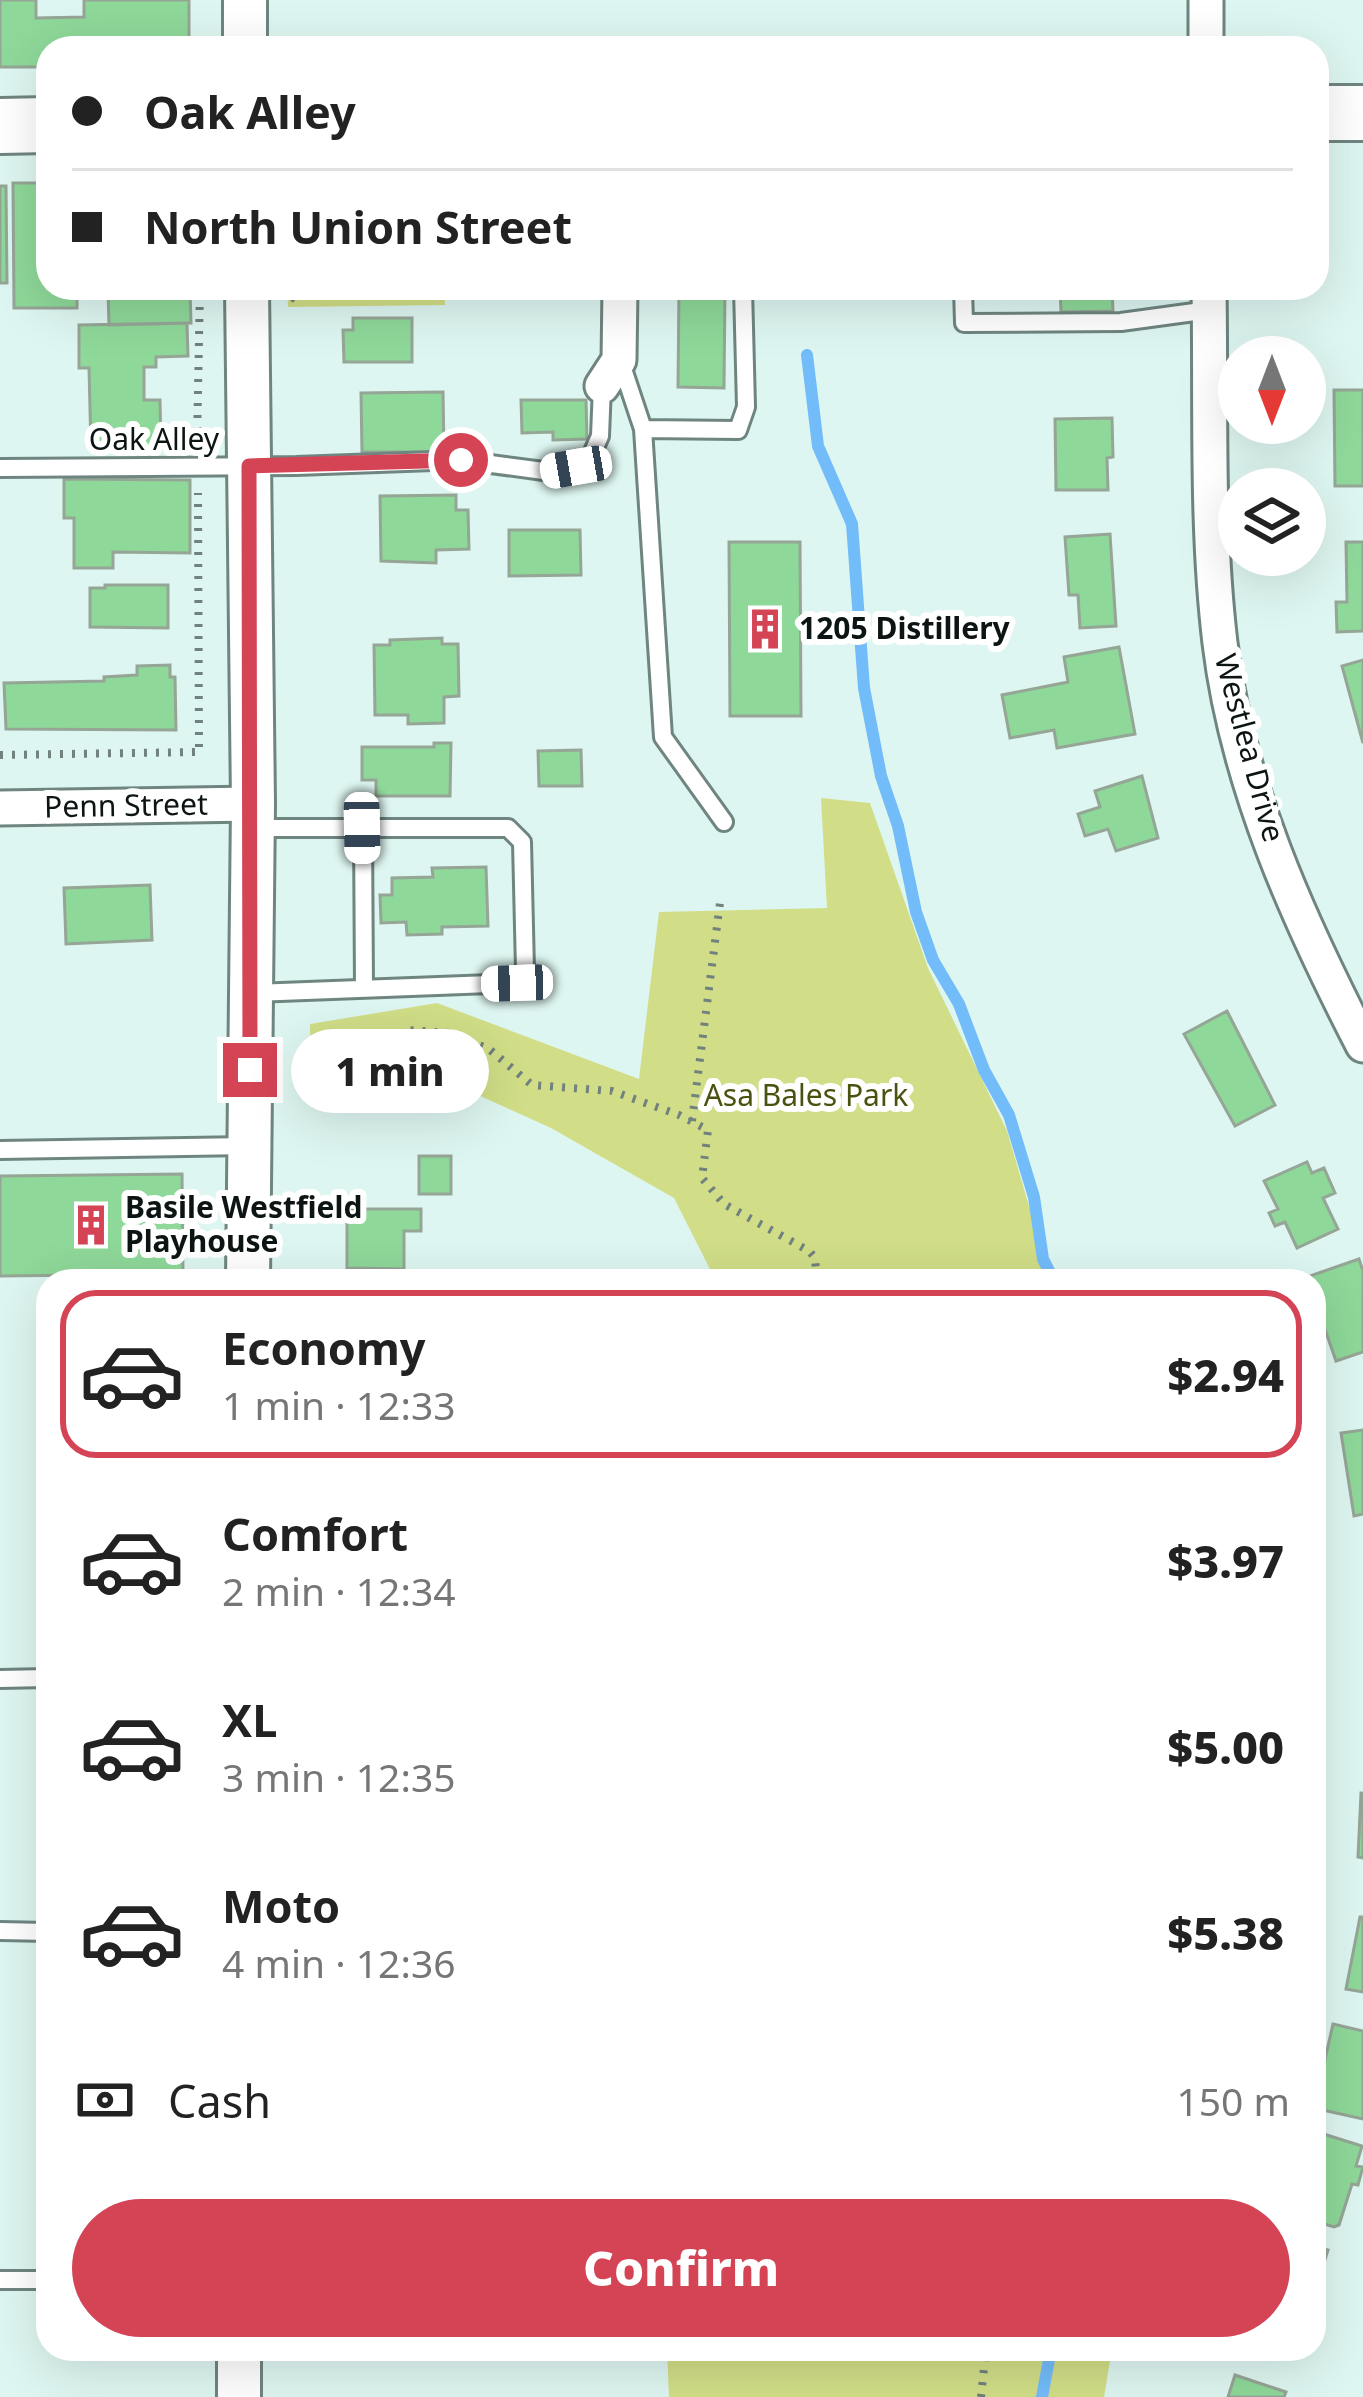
<!DOCTYPE html>
<meta charset="utf-8">
<style>
:root{--surface:#fff;--page:#f2f2f2;--text:#222;--muted:#767676;--line:#e0e0e0;--accent:#d44455}
body{margin:0;font-family:"Noto Sans",sans-serif;background:var(--page);color:var(--text);height:100vh;display:flex;flex-direction:column;font-size:45px;white-space:nowrap}
*{box-sizing:border-box;margin:0}
p{font-size:39px;color:var(--muted)}
.icon{flex:none;width:66px;height:66px;fill:none;stroke:currentColor;stroke-width:2;stroke-linecap:round;stroke-linejoin:round}
.map{position:relative;flex:1;overflow:hidden}
.drawer{position:absolute;left:36px;top:1269px;width:1290px;height:1092px;display:flex;flex-direction:column;background:var(--surface);border-radius:36px;box-shadow:0 12px 48px #0002}
.drawer>*{flex:none}
.hud{position:absolute;left:36px;top:36px;width:1293px;height:264px;border-radius:36px;box-shadow:0 12px 48px #0002;display:grid;align-content:center;height:264px;padding:0 36px;background:var(--surface)}
.needle{width:78px;rotate:180deg}
.buttons{position:absolute;left:1218px;top:336px;display:grid;gap:24px}
.buttons a{display:grid;place-items:center;width:108px;height:108px;border-radius:50%;background:var(--surface);box-shadow:0 12px 48px #0002;font-size:60px}
.end{position:absolute;width:54px;height:54px;margin:-27px;border:15px solid #d44455;background:#fff;box-shadow:0 0 0 6px #fff}
.from{border-radius:50%}
.bubble{position:absolute;height:84px;border-radius:42px;background:var(--surface);box-shadow:0 12px 48px #0002;font-size:39px;font-weight:800;line-height:84px;text-align:center}
.car{position:absolute;width:36px;height:72px;margin:-36px -18px;border-radius:15px;box-shadow:0 0 9px 3px #0007;background:linear-gradient(#fff 24%,#345 0 40%,#fff 0 76%,#345 0 86%,#fff 0)}
.hud b{display:flex;align-items:center;gap:42px;height:114px;font-size:45px}
.hud b+b{border-top:3px solid var(--line)}
.hud i{width:30px;height:30px;background:var(--text)}
ul{padding:21px 0 0;list-style:none}
li{display:flex;align-items:center;gap:36px;height:168px;margin:0 24px 18px;padding:0 12px;border:6px solid transparent;border-radius:36px}
li div{flex:1}
li b{display:block;font-size:45px}
li em{font-style:normal;font-weight:800}
li.current{border-color:var(--accent)}
li>.icon{width:108px;height:108px;stroke-width:1.5}
.pay{display:flex;align-items:center;gap:30px;height:132px;padding:0 36px;font-size:45px}
.pay p{margin-inline-start:auto}
.primary-button{display:flex;gap:24px;margin-top:auto;padding:24px 36px}
.primary-button a{flex:1;height:138px;border-radius:72px;background:var(--accent);color:#fff;font-size:48px;font-weight:800;line-height:138px;text-align:center}
.map>svg:first-child{display:block}
.green{fill:#d1de87}
.lines{fill:none;stroke-linecap:round;stroke-linejoin:round}
.stream{stroke:#73bcfa;stroke-width:12}
.building{fill:#8ed899;stroke:#95a596;stroke-width:3}
.service-casing{stroke:#6f8580;stroke-width:22}
.minor-casing{stroke:#6f8580;stroke-width:39}
.tertiary-casing{stroke:#6f8580;stroke-width:48}
.primary-casing{stroke:#6f8580;stroke-width:60}
.path{stroke:#71817e;stroke-width:8;stroke-dasharray:3 9;stroke-linecap:butt}
.service{stroke:#fff;stroke-width:16}
.minor{stroke:#fff;stroke-width:33}
.tertiary{stroke:#fff;stroke-width:42}
.primary{stroke:#fff;stroke-width:54}
.route{stroke:#d44455;stroke-width:15}
.labels{text-anchor:middle;stroke-width:12;stroke-linejoin:round;paint-order:stroke}
.street-label{font-size:30px;fill:#0d1514;stroke:#fff}
.poi-label{font-size:30px;font-weight:bold;fill:#0d1514;stroke:#fff;text-anchor:start}
.park-label{font-size:30px;fill:#4b520f;stroke:#fff}
</style>
<div class="map">
<svg width="1363" height="2397" viewBox="0 0 1363 2397">
<rect width="100%" height="100%" fill="#def6f1"/>
<!-- green -->
<path class="green" d="M287,288H444L445,305L288,307Z
M821,798L870,803L928,968L1007,1131L1051,1281H716L674,1198L551,1128L465,1089H390L312,1108L310,1024L437,1003L639,1079L659,912L827,908Z
M667,2349H1112L1104,2397H669Z"/>
<g class="lines">
<!-- stream -->
<path class="stream" d="M807,355L818,446L852,524L864,688L881,776L898,826L916,912L933,960L959,1004L984,1070L1009,1115L1034,1197L1043,1259L1054,1281
M1042,2397L1051,2349"/>
</g>
<!-- building -->
<path class="building" d="M0,0H36V18L84,17V0H189V48H48V67H0Z
M13,183H48V288H77V308H14Z
M0,186H6L7,283H0Z
M86,288H193V290L86,293Z
M679,288H725L724,388L678,387Z
M1060,288H1112L1113,311L1061,312Z
M190,291L191,323L109,325L108,292Z
M353,318H412V362H344L343,330H353Z
M187,323L188,356L156,357V367H144V400H160L161,448L91,449L89,368H79V325Z
M1334,390H1363V486H1335Z
M443,392L444,452H362L361,393Z
M521,400H586L587,439L553,440V432L522,433Z
M1112,418L1113,457L1107,458L1108,490H1056L1055,419Z
M64,479L190,480V553L113,552V568H74V518H64Z
M456,495V510H468L469,549L436,550V563L381,561L380,496Z
M509,530H580L581,575L509,576Z
M1110,534L1116,626L1080,628L1078,595H1069L1065,537Z
M729,542H800L801,716H730Z
M1346,542H1363V631L1337,632L1336,602H1347Z
M105,585H168V628L90,627V588H105Z
M442,638V644H458L459,696L444,697V723L408,724V715H375L374,645H390V640Z
M1119,647L1135,734L1057,748L1054,730L1010,738L1002,695L1068,682L1064,657Z
M1363,660V743L1342,666Z
M170,665V677H175L176,730L6,729L4,683L104,681V677L137,675V666Z
M434,743H451L450,796H376V780H362V747H434Z
M581,750L582,786H539L538,751Z
M1142,776L1158,838L1116,851L1108,829L1085,836L1078,814L1100,807L1095,791Z
M486,867L488,926L442,927V934L407,935L406,922L381,923L380,895H392V878L433,877L432,868Z
M150,885L152,940L66,944L64,888Z
M1227,1011L1275,1105L1235,1126L1184,1034Z
M419,1156H451V1194H419Z
M1307,1162L1312,1173L1324,1168L1335,1193L1323,1198L1338,1229L1297,1248L1285,1222L1275,1226L1269,1213L1278,1209L1264,1181Z
M182,1174L183,1274L0,1276V1176Z
M347,1209H421V1231H404V1269L347,1268Z
M1359,1259L1363,1271V1352L1336,1361L1314,1298V1281L1307,1277Z
M1363,1430V1514L1354,1516L1341,1433Z
M1361,1793H1363V1858L1358,1857Z
M1360,1917H1363V1992L1346,1989Z
M1333,2024L1363,2031V2119L1314,2108Z
M1314,2131L1362,2146L1356,2166L1363,2167L1358,2185L1352,2184L1339,2225L1334,2227L1314,2221Z
M1314,2246L1328,2250L1314,2295Z
M1235,2375L1286,2392L1284,2397H1228Z"/>
<g class="lines">
<!-- service casing -->
<g class="service-casing">
<path id="service" d="M963,288L964,323L1121,322L1209,310
M620,360L643,429L738,430L746,407L743,288
M643,429L663,737L724,822
M0,468L296,466L461,460L551,472L576,467L592,454L600,436L602,386
M363,828L364,988
M253,993L517,983L525,970L522,842L508,828H253
M0,1150L248,1146
M0,1679L48,1678
M0,1931L48,1932
M0,2280H48"/>
</g>
<!-- minor casing -->
<g class="minor-casing">
<path id="minor" d="M1206,0V48
M1209,288C1211,406 1206,526 1220,643C1237,785 1299,921 1363,1045
M602,386L619,360L620,288
M0,808L253,804"/>
</g>
<!-- tertiary casing -->
<g class="tertiary-casing">
<path id="tertiary" d="M245,0V48
M247,288L253,804L248,1281
M239,2397V2349"/>
</g>
<!-- primary casing -->
<g class="primary-casing">
<path id="primary" d="M1317,113H1363
M0,126L48,125"/>
</g>
<!-- path -->
<path class="path" d="M290,300L302,288
M197,442L200,288
M0,755L199,752L198,493
M301,1067L331,1068L364,1059L390,1037L408,1030L449,1033L489,1049L532,1085L612,1091L679,1115L708,1130L702,1178L724,1204L809,1251L815,1258L817,1281
M692,1121L721,895
M981,2397L986,2349"/>
<!-- service -->
<use href="#service" class="service"/>
<!-- minor -->
<use href="#minor" class="minor"/>
<!-- tertiary -->
<use href="#tertiary" class="tertiary"/>
<!-- primary -->
<use href="#primary" class="primary"/>
</g>
<g class="lines">
<!-- route -->
<path class="route" d="M250,1070L249,466L461,460"/>
</g>
<!-- icons -->
<defs>
<g id="building-bare" transform="scale(3.24)"><path d="M-4-6H4V6H1V3H-1V6H-4ZM-2.5-4.3h1.7v1.8h-1.7ZM.8-4.3h1.7v1.8H.8ZM-2.5-1h1.7V.8h-1.7ZM.8-1h1.7V.8H.8Z" fill="#d44455" stroke="#fff" stroke-width="2.5" paint-order="stroke"/></g>
</defs>
<g fill-rule="evenodd">
<use href="#building-bare" x="765" y="629"/>
<use href="#building-bare" x="91" y="1225"/>
</g>
<g class="labels">
<!-- street labels -->
<g class="street-label">
<text x="154" y="450">Oak Alley</text>
<text transform="translate(1249 748) rotate(75)" y="10">Westlea Drive</text>
<text transform="translate(126 806) rotate(-1)" y="10">Penn Street</text>
</g>
<!-- poi labels -->
<g class="poi-label">
<text x="799" y="639">1205 Distillery</text>
<text x="125" y="1218">Basile Westfield<tspan x="125" dy="34">Playhouse</tspan></text>
</g>
<!-- park labels -->
<g class="park-label">
<text x="806" y="1106">Asa Bales Park</text>
</g>
</g>
</svg>
<div class="buttons">
<a><svg class="needle" viewBox="-14 -14 28 28"><path d="M0-13l5 13h-10z" fill="#e53935"/><path d="M0 13l5-13h-10z" fill="#767676"/></svg></a>
<a><svg class="icon" aria-label="layers" viewBox="0 0 24 24"><path d="M12 4l9 5-9 5-9-5zM3 14l9 5 9-5"/></svg></a>
</div>
<i class="end from" style="left:461px;top:460px"></i>
<i class="end" style="left:250px;top:1070px"></i>
<div class="bubble" style="left:291px;top:1029px;width:198px">1 min</div>
<i class="car" style="left:576px;top:467px;rotate:260deg"></i>
<i class="car" style="left:362px;top:828px;rotate:179deg"></i>
<i class="car" style="left:517px;top:983px;rotate:268deg"></i>
<div class="hud">
<b><i class="from"></i>Oak Alley</b>
<b><i></i>North Union Street</b>
</div>
<section class="drawer">
<ul>
<li class="current"><svg class="icon" aria-label="car" viewBox="0 0 24 24"><path d="M5 17H2v-5l4-1 3-4h7l3 4 3 1v5h-3M9 17h6M6 11h13"/><circle cx="7" cy="17" r="2"/><circle cx="17" cy="17" r="2"/></svg><div><b>Economy</b><p>1 min · 12:33</p></div><em>$2.94</em></li>
<li><svg class="icon" aria-label="car" viewBox="0 0 24 24"><path d="M5 17H2v-5l4-1 3-4h7l3 4 3 1v5h-3M9 17h6M6 11h13"/><circle cx="7" cy="17" r="2"/><circle cx="17" cy="17" r="2"/></svg><div><b>Comfort</b><p>2 min · 12:34</p></div><em>$3.97</em></li>
<li><svg class="icon" aria-label="car" viewBox="0 0 24 24"><path d="M5 17H2v-5l4-1 3-4h7l3 4 3 1v5h-3M9 17h6M6 11h13"/><circle cx="7" cy="17" r="2"/><circle cx="17" cy="17" r="2"/></svg><div><b>XL</b><p>3 min · 12:35</p></div><em>$5.00</em></li>
<li><svg class="icon" aria-label="car" viewBox="0 0 24 24"><path d="M5 17H2v-5l4-1 3-4h7l3 4 3 1v5h-3M9 17h6M6 11h13"/><circle cx="7" cy="17" r="2"/><circle cx="17" cy="17" r="2"/></svg><div><b>Moto</b><p>4 min · 12:36</p></div><em>$5.38</em></li>
</ul>
<div class="pay"><svg class="icon" aria-label="cash" viewBox="0 0 24 24"><path d="M3 7h18v10H3z"/><circle cx="12" cy="12" r="2"/></svg>Cash<p>150 m</p></div>
<div class="primary-button"><a>Confirm</a></div>
</section>
</div>
